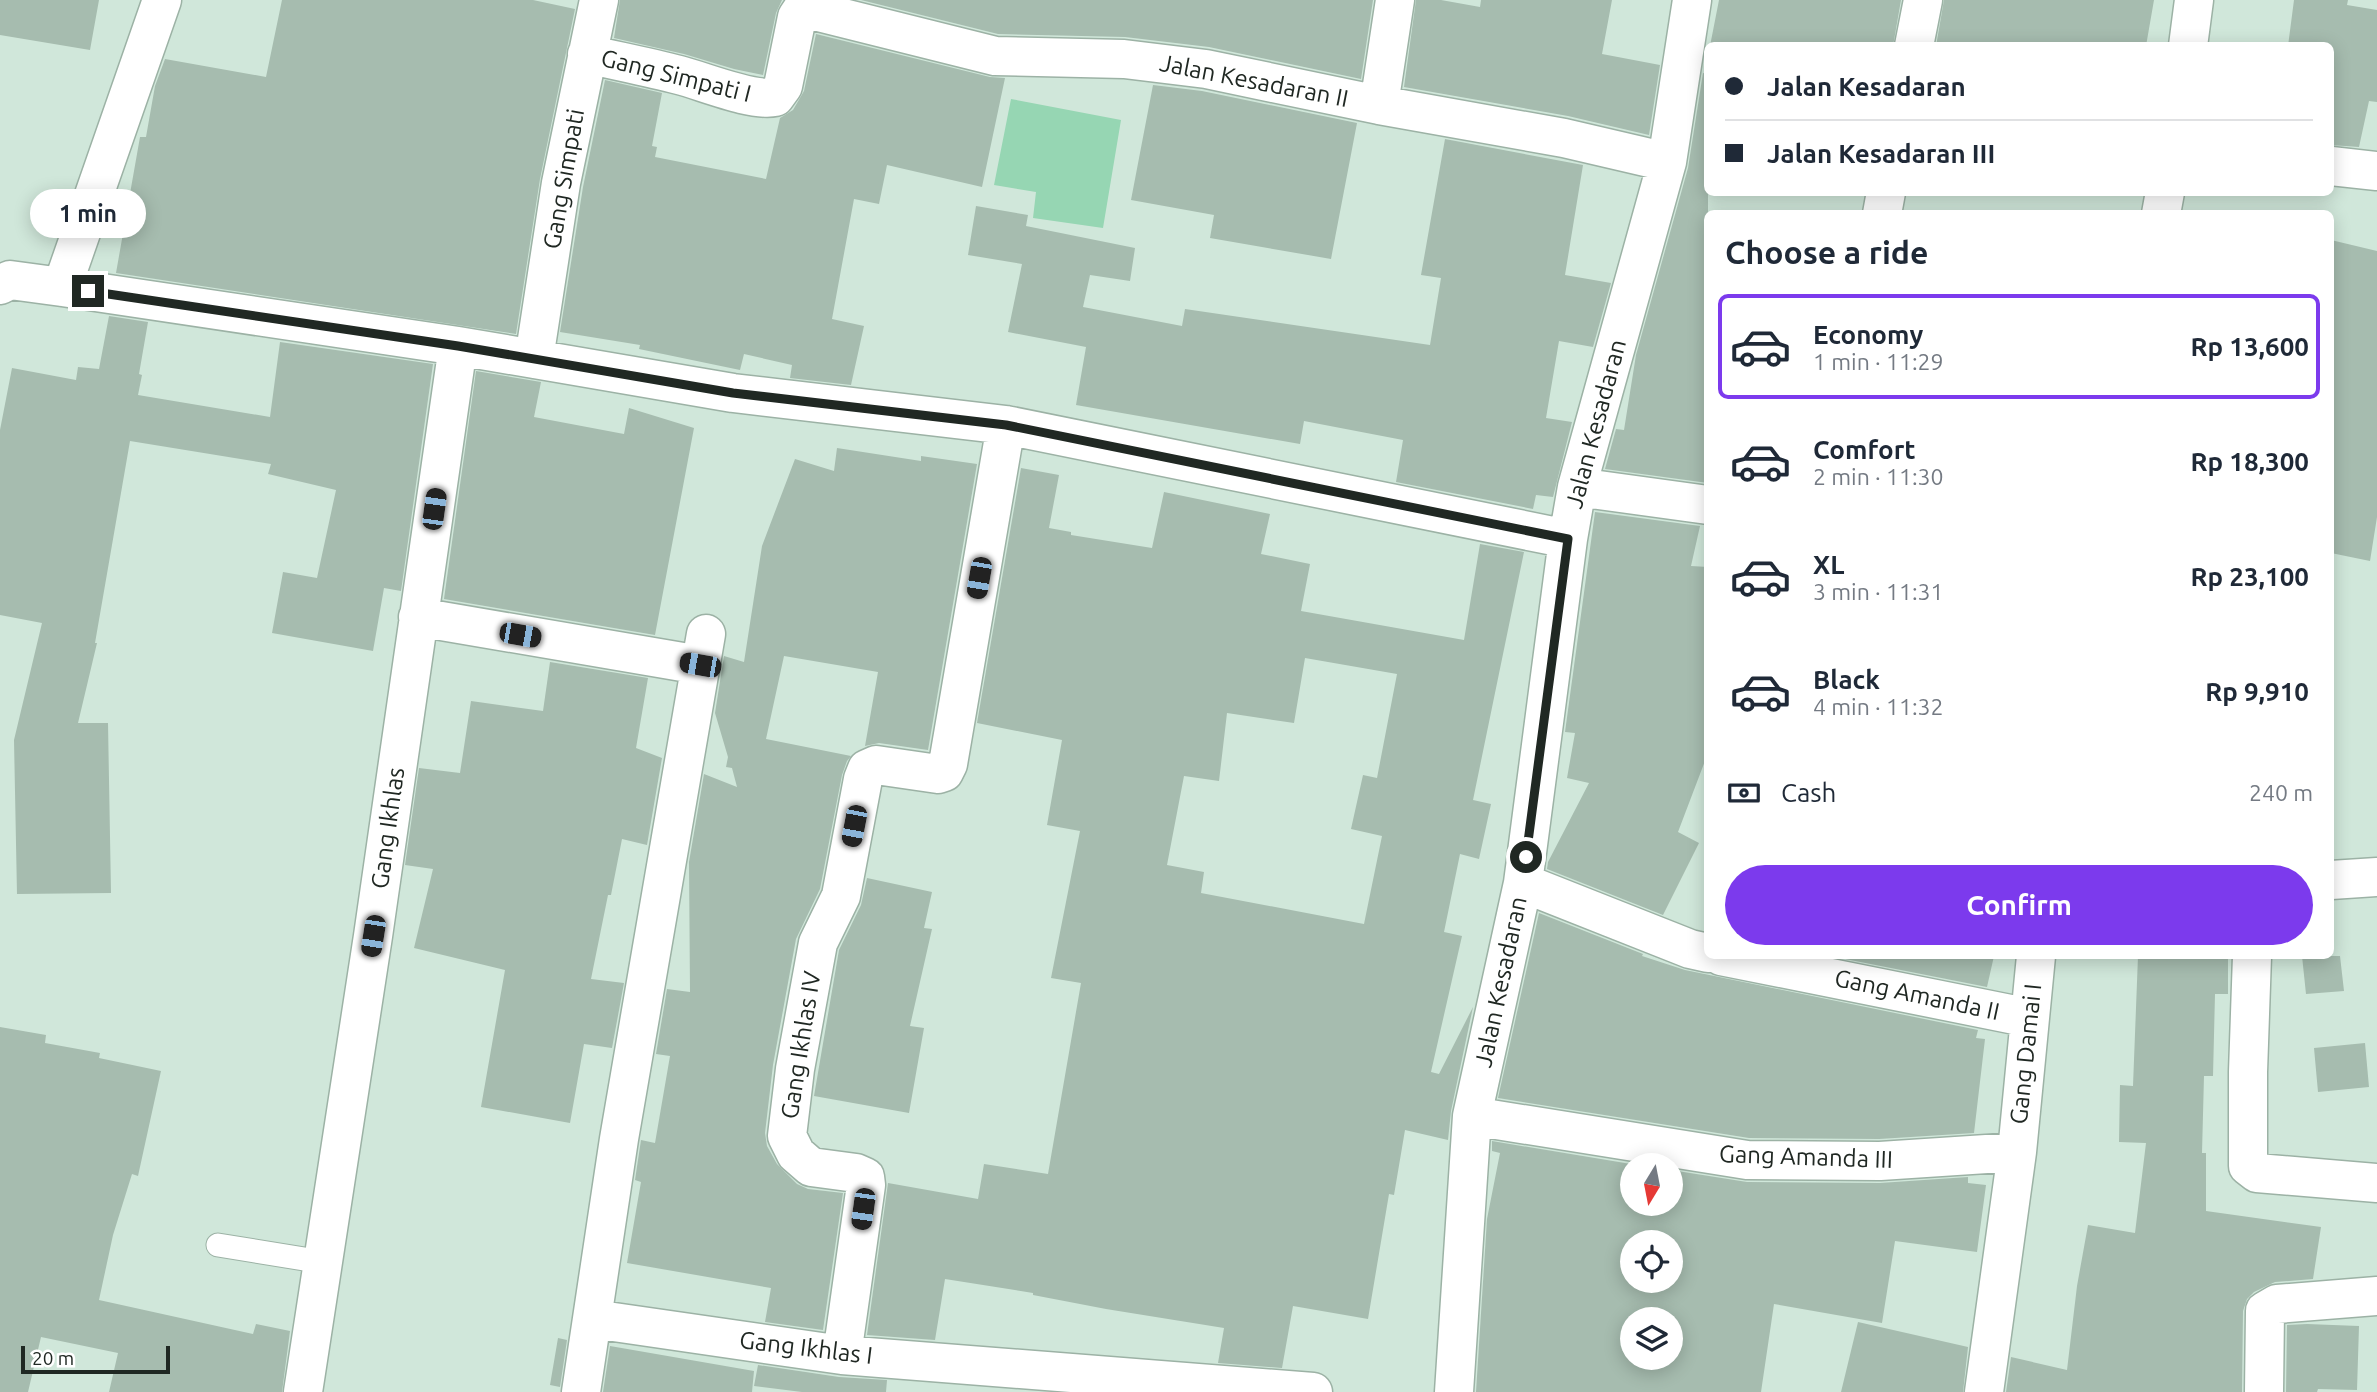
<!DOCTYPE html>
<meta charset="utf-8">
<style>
:root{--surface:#fff;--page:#f2f2f3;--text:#1f2937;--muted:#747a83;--line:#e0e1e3;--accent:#7c3aed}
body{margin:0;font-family:Ubuntu,sans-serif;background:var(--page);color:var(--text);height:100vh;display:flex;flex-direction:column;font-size:26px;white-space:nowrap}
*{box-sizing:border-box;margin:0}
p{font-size:23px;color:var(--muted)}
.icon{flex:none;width:38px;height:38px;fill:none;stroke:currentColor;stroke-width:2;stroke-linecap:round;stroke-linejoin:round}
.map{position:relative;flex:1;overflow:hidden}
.sheet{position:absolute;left:1704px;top:210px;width:630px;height:749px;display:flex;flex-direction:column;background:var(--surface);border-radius:10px;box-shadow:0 4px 18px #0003}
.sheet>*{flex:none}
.top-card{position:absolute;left:1704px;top:42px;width:630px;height:154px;border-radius:10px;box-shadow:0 4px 18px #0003;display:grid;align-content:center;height:154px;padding:0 21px;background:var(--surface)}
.needle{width:46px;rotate:190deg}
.tools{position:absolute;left:1620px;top:1153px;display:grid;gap:14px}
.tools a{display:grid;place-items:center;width:63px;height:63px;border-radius:50%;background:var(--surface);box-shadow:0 4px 18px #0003;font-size:35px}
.scale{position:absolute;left:21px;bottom:18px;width:149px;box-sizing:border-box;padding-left:7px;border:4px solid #202823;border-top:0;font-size:19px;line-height:24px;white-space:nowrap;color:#202823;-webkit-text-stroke:5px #fff;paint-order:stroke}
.end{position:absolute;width:32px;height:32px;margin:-16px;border:9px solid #202823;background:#fff;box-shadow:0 0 0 4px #fff}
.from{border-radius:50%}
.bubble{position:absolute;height:49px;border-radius:24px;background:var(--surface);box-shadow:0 4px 18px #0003;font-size:23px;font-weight:700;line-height:49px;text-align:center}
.car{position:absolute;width:21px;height:42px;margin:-21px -10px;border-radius:9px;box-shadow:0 0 5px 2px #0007;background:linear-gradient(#222 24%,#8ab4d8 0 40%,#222 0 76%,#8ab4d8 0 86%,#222 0)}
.top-card b{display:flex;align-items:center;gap:24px;height:66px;font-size:26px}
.top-card b+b{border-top:2px solid var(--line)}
.top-card i{width:18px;height:18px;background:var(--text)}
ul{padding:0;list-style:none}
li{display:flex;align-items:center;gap:21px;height:105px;margin:0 14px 10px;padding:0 7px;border:4px solid transparent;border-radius:10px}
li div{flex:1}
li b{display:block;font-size:26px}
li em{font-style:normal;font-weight:700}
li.on{border-color:var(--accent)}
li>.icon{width:63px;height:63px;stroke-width:1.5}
h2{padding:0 21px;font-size:32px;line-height:84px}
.pay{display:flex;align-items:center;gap:18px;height:77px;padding:0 21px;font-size:26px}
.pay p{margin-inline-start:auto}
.cta{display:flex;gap:14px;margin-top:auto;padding:14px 21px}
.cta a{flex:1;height:80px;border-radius:42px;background:var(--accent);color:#fff;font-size:28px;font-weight:700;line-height:80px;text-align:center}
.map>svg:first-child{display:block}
.green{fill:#96d6b3}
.building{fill:#a6bcaf;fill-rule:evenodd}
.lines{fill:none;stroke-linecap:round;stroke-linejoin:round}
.service-casing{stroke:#9cb2a5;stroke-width:25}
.minor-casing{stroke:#9cb2a5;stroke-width:41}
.service{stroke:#fff;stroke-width:23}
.minor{stroke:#fff;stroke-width:38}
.route{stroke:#202823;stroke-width:9}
.labels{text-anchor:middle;stroke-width:6;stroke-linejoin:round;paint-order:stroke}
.street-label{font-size:24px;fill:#202823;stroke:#fff}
</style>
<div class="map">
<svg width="2377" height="1392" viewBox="0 0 2377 1392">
<rect width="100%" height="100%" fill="#d0e7da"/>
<!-- green -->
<path class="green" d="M1011,99L1121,120L1103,228L1033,218L1036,192L994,185Z"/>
<!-- building -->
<path class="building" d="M0,0H99L90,50L0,35Z
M282,0H533L575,9L540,179L516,334L116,273L140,137H146L155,86L165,59L266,77Z
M620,0H782L776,13L763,75L734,69L684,54L614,38Z
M861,0H1373L1361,79L1209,47L1125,37L998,34Z
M1416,0H1441L1480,7L1481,0H1612L1602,54L1660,65L1649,135L1568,116L1404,87Z
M1719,0H1901L1893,46H1710Z
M1944,0H2154L2146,46H1936Z
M2294,0H2348L2347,5L2377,10V102L2369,101L2359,147L2331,145V46H2288Z
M816,34L990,77L1005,78L982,187L887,165L879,204L854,199L832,319L864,326L851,385L790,378L792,365L744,354L740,370L639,349L640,345L560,332L583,187L605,80L662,93L652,146L657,147L655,157L766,179L780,118L793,110L804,91Z
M1703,73L1708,74V483L1605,469L1616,429L1624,430L1636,355L1688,168Z
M1153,85L1202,91L1357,123L1331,259L1210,238L1214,215L1131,200Z
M1445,139L1583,165L1565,275L1611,283L1593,347L1559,341L1546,418L1572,422L1553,497L1536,495L1533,509L1396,482L1403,440L1304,421L1300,444L1076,405L1086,347L1008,332L1022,264L968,255L976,206L1028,215L1026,226L1135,248L1130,281L1090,275L1083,307L1182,326L1185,309L1430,345L1441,278L1421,275Z
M2331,240L2377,251V517L2370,561L2331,553Z
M109,316L148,322L139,374L142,375L138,395L270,417L280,342L433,364L401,591L384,588L373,651L272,633L283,572L317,578L336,490L268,474L271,464L130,441L95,643H97L78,723H108L111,893L17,894L14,740L42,623L0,615V430L12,368L76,380L78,367L99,369Z
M476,371L541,382L534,417L624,434L629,408L694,428L655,635L444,599Z
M837,448L921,461V456L977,464L928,750L879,743L865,746L878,672L784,656L766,739L851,756L847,761L842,775L820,889L796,939L773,1065L765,1133L767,1146L777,1164L797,1184L808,1189L843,1193L823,1330L765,1322L771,1288L627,1263L641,1182L635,1180L641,1140L655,1143L670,1056L656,1054L667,989L690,992L689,862L704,774L737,787L732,768L726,767L728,757L715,713L724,656L744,662L762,546L795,459L834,471Z
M1021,468L1059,475L1049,528L1071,532V535L1152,548L1164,492L1270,514L1261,554L1310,564L1301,611L1464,640L1480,544L1524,552L1473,800L1491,804L1479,859L1460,854L1444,932L1462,936L1431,1072L1439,1074L1473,1007L1451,1111L1448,1140L1405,1130L1394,1195L1389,1194L1368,1319L1293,1306L1282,1368L1218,1363L1224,1328L1106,1309L1033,1295V1293L945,1279L935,1340L867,1335L888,1183L978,1199L984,1164L1048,1174L1081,983L1051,978L1080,831L1047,825L1062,740L977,723ZM1305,658L1397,674L1377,778L1363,775L1351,829L1382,836L1364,924L1201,893L1204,872L1167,865L1184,776L1219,781L1227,713L1294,723Z
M1595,512L1700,526L1691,566L1708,567V753L1678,832L1699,843L1663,915L1547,869L1548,862L1589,783L1567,778L1575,733L1565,732Z
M550,662L648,678L636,748L662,758L647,845L622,839L611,895H608L591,979L624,983L612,1048L584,1044L570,1123L481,1107L505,970L414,948L433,869L405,865L419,768L460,773L471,701L543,711Z
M867,878L932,892L924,928L932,929L910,1026L924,1028L909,1113L814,1096L839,950L861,905Z
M1539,913L1643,954L1642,956L1685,970L1978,1030L1976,1038L1985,1039L1974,1133L1879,1139L1749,1138L1498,1098Z
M1830,956H1994L1987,987Z
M2138,956H2228V994H2215L2213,1076H2204L2202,1153H2206V1211L2321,1227L2313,1279L2275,1282L2254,1292L2247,1299L2243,1311L2242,1392H2006L2011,1357L2067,1370L2077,1286L2088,1225L2135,1233L2146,1143L2119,1142L2120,1085L2133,1086Z
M2302,956H2340L2344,991L2306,994Z
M0,1027L46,1035L45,1043L100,1053L99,1058L161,1071L138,1176L132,1174L113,1235L99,1300L253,1334L256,1324L290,1331L282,1392H109L118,1353L41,1337L28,1392H0Z
M2365,1043L2369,1087L2318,1092L2314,1048Z
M1492,1141L1643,1166H1633V1204H1671V1170L1747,1182L1880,1183L1968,1177V1183L1986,1185L1977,1252L1895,1241L1882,1323L1774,1304L1761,1392H1476L1487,1219L1500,1153L1492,1151ZM1633,1242H1671V1281H1633ZM1633,1320H1671V1358H1633Z
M1858,1322L1968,1347L1963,1392H1841Z
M2307,1324L2359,1326L2357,1390L2318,1389L2317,1392H2286L2287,1325Z
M558,1338L567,1340L560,1387L550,1385Z
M610,1346L754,1371L752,1392H603Z
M758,1365L839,1377L887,1380L886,1392H802L754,1386Z"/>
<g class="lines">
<!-- service casing -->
<g class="service-casing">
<path id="service" d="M218,1245L323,1262"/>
</g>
<!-- minor casing -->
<g class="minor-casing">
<path id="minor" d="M1914,46L1923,0
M2188,46L2194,0
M587,54C617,61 648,67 679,75C703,81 752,102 775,97L783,86L797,17L801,11L807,9L995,56L1124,59L1206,69L1379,105L1564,138L1667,162
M1379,105L1395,0
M2331,166L2377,171
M1882,214L1886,192
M2161,214L2165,192
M0,285L10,280L62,287L458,346L733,393L1006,425L1568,539
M62,287L162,0
M534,359L561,183L599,0
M1577,487L1708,505
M418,617L700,665
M2331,880L2377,877
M1523,883L1690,949L1708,953
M1721,956L2030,1018
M2252,956L2248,1072V1166L2257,1173L2377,1183
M1472,1116L1747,1160L1880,1161L2017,1152
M593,1319L842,1355L1313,1392
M842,1355L866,1185L865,1177L856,1173L811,1167L796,1154L787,1136L795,1069L818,943L841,896L863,779L867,769L876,765L938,774L944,772L948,764L1006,425
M303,1392L373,936L458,346
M581,1392L619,1139L706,634
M1454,1392L1472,1116L1523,883L1568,539L1577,487L1667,162L1692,0
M1984,1392L2017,1152L2036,956
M2264,1392L2265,1311L2277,1304L2377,1296"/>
</g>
<!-- service -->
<use href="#service" class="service"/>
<!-- minor -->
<use href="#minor" class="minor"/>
</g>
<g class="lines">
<!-- route -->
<path class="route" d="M88,291L458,346L733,393L1006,425L1568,539L1526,857"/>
</g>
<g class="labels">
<!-- street labels -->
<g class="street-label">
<text transform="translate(676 76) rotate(14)" y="8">Gang Simpati I</text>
<text transform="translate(1254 81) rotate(11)" y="8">Jalan Kesadaran II</text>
<text transform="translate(564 179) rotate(-80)" y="8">Gang Simpati</text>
<text transform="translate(1596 424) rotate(-75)" y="8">Jalan Kesadaran</text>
<text transform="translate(388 828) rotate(-82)" y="8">Gang Ikhlas</text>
<text transform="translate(1501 982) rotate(-78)" y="8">Jalan Kesadaran</text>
<text transform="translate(1917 995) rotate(12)" y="8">Gang Amanda II</text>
<text transform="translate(801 1045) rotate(-81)" y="8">Gang Ikhlas IV</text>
<text transform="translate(2026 1054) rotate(-84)" y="8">Gang Damai I</text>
<text transform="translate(1806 1157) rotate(2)" y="8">Gang Amanda III</text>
<text transform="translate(806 1348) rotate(7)" y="8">Gang Ikhlas I</text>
</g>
</g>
</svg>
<div class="tools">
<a><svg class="needle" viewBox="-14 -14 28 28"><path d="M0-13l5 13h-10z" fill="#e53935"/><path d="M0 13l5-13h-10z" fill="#747a83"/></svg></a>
<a><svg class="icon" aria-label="locate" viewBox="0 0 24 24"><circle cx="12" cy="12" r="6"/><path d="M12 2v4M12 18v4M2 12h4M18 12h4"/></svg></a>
<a><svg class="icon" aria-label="layers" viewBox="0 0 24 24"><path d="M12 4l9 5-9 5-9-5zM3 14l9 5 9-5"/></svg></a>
</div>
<div class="scale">20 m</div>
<i class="end from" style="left:1526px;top:857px"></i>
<i class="end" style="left:88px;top:291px"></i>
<div class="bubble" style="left:30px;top:189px;width:116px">1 min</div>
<i class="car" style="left:434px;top:509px;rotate:8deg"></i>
<i class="car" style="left:979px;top:578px;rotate:190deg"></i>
<i class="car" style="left:520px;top:635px;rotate:100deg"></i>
<i class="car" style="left:700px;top:665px;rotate:280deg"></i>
<i class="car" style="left:854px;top:826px;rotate:191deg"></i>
<i class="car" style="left:373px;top:936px;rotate:189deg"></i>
<i class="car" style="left:863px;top:1209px;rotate:188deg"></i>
<div class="top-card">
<b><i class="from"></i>Jalan Kesadaran</b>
<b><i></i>Jalan Kesadaran III</b>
</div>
<section class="sheet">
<h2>Choose a ride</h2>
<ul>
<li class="on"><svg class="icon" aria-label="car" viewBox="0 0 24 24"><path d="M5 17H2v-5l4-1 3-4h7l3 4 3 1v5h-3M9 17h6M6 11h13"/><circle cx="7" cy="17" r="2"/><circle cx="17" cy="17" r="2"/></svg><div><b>Economy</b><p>1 min · 11:29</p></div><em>Rp 13,600</em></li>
<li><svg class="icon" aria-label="car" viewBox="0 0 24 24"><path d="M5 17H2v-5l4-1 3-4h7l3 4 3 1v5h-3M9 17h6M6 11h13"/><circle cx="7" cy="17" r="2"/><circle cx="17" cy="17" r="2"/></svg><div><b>Comfort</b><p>2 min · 11:30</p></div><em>Rp 18,300</em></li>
<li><svg class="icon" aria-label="car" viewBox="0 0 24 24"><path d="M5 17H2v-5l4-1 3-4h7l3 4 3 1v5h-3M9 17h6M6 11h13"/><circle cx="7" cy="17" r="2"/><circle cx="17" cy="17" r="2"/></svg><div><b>XL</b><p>3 min · 11:31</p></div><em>Rp 23,100</em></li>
<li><svg class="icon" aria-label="car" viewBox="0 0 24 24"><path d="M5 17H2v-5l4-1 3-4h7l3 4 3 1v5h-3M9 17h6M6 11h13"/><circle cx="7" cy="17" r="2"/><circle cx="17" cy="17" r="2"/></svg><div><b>Black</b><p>4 min · 11:32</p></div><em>Rp 9,910</em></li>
</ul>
<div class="pay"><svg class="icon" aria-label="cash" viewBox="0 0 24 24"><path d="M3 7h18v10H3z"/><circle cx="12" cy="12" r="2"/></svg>Cash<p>240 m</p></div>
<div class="cta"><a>Confirm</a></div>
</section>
</div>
